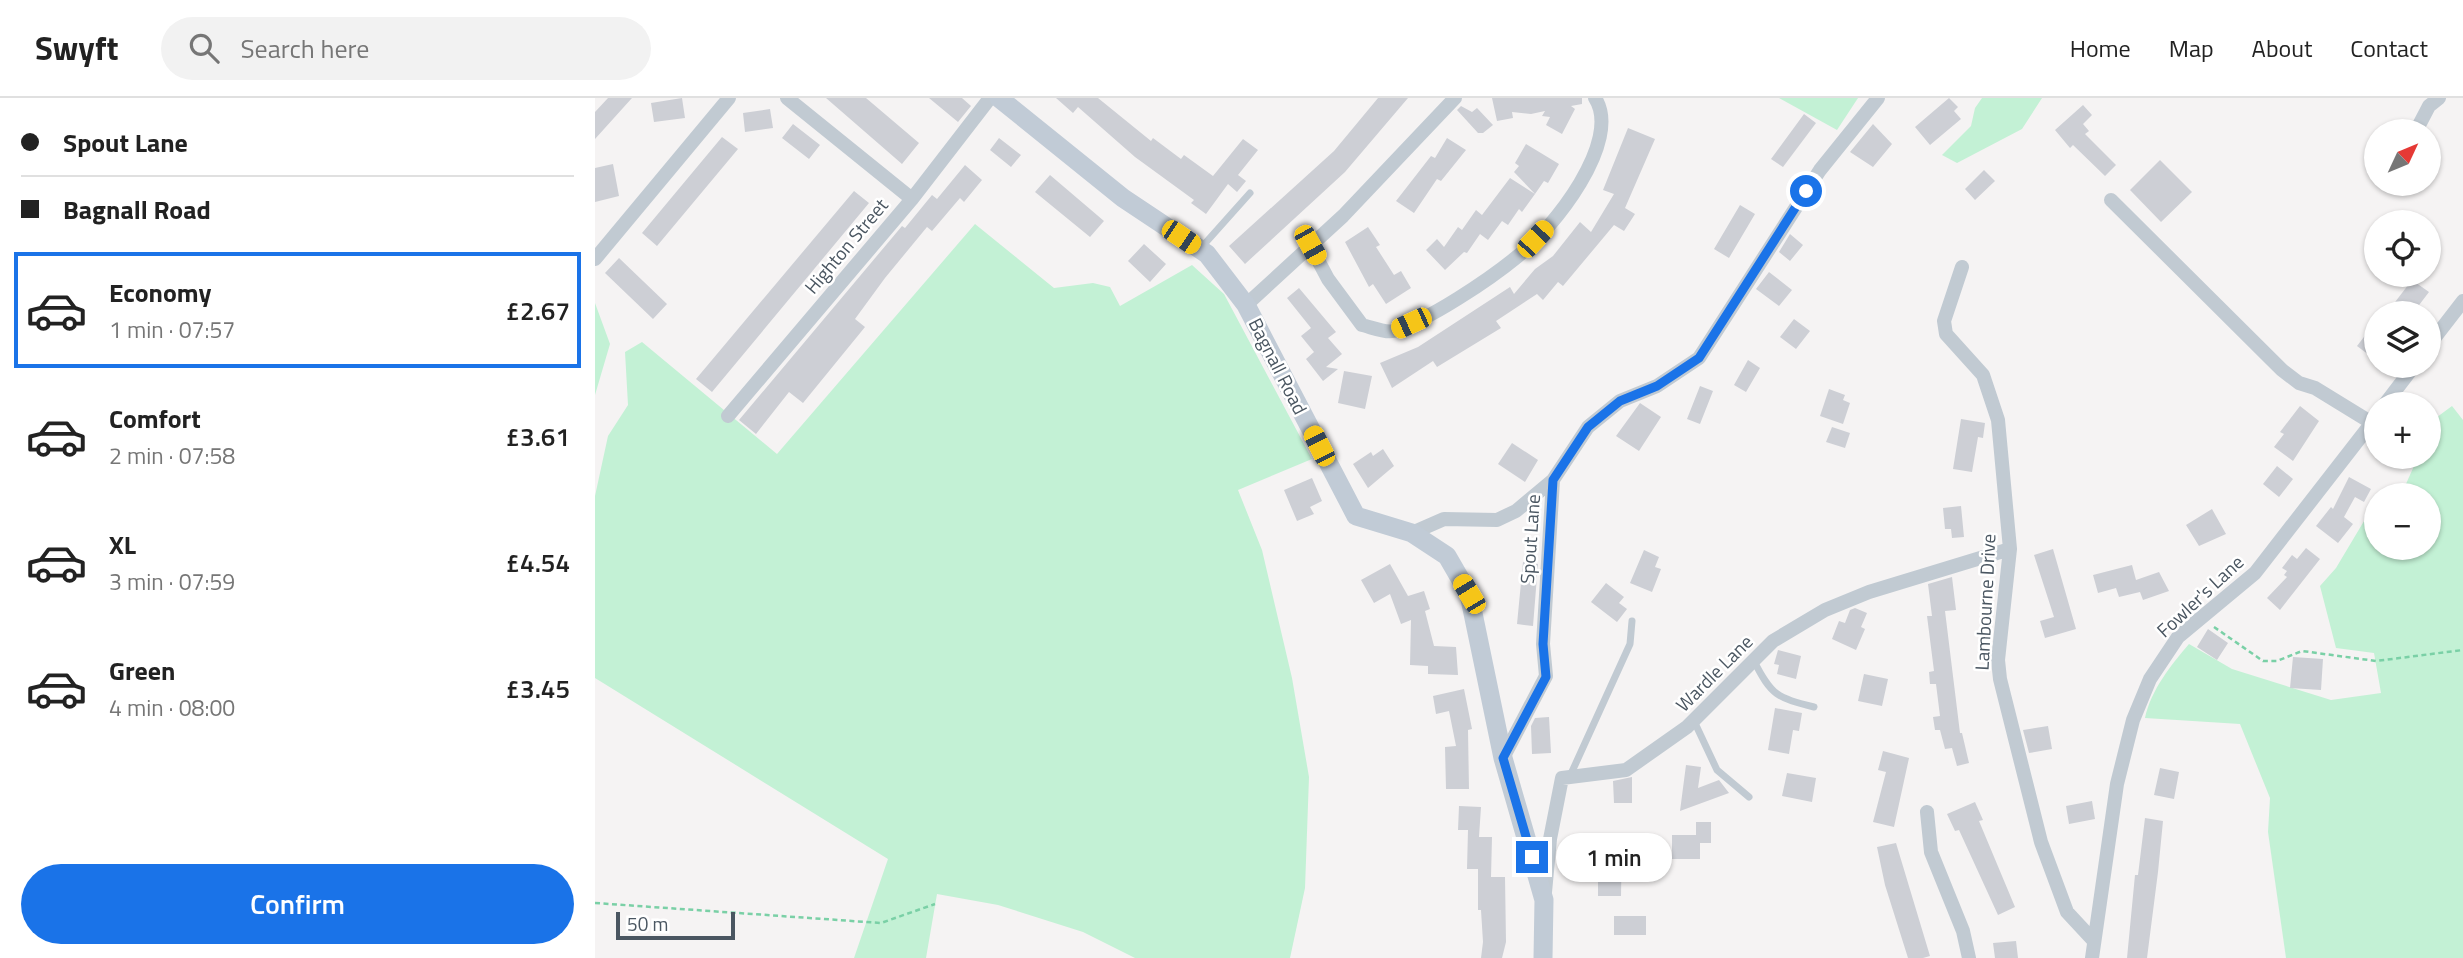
<!DOCTYPE html>
<meta charset="utf-8">
<style>
:root{--surface:#fff;--page:#f2f2f2;--text:#222;--muted:#767676;--line:#e0e0e0;--accent:#1a73e8}
body{margin:0;font-family:"Titillium Web",sans-serif;background:var(--page);color:var(--text);height:100vh;display:flex;flex-direction:column;font-size:26px;white-space:nowrap}
*{box-sizing:border-box;margin:0}
p{font-size:23px;color:var(--muted)}
.icon{flex:none;width:38px;height:38px;fill:none;stroke:currentColor;stroke-width:2;stroke-linecap:round;stroke-linejoin:round}
.map{position:relative;flex:1;overflow:hidden}
.side{display:flex;flex-direction:column;background:var(--surface);width:595px}
.side>*{flex:none}
.top-card{display:grid;align-content:center;height:154px;padding:0 21px;background:var(--surface)}
.needle{width:46px;rotate:46deg}
.buttons{position:absolute;left:1769px;top:21px;display:grid;gap:14px}
.buttons a{display:grid;place-items:center;width:77px;height:77px;border-radius:50%;background:var(--surface);box-shadow:0 2px 5px #0004;font-size:35px}
.scale{position:absolute;left:21px;bottom:18px;width:119px;box-sizing:border-box;padding-left:7px;border:4px solid #4a5661;border-top:0;font-size:19px;line-height:24px;white-space:nowrap;color:#4a5661;-webkit-text-stroke:5px #fff;paint-order:stroke}
.end{position:absolute;width:32px;height:32px;margin:-16px;border:9px solid #1a73e8;background:#fff;box-shadow:0 0 0 4px #fff}
.from{border-radius:50%}
.bubble{position:absolute;height:49px;border-radius:24px;background:var(--surface);box-shadow:0 2px 5px #0004;font-size:23px;font-weight:600;line-height:49px;text-align:center}
.car{position:absolute;width:21px;height:42px;margin:-21px -10px;border-radius:9px;box-shadow:0 0 5px 2px #0007;background:linear-gradient(#f5c518 24%,#345 0 40%,#f5c518 0 76%,#345 0 86%,#f5c518 0)}
.top-card b{display:flex;align-items:center;gap:24px;height:66px;font-size:26px}
.top-card b+b{border-top:2px solid var(--line)}
.top-card i{width:18px;height:18px;background:var(--text)}
ul{padding:0;list-style:none}
li{display:flex;align-items:center;gap:21px;height:116px;margin:0 14px 10px;padding:0 7px;border:4px solid transparent;border-radius:0px}
li div{flex:1}
li b{display:block;font-size:26px}
li em{font-style:normal;font-weight:600}
li.current{border-color:var(--accent)}
li>.icon{width:63px;height:63px;stroke-width:1.5}
.cta{display:flex;gap:14px;margin-top:auto;padding:14px 21px}
.cta a{flex:1;height:80px;border-radius:42px;background:var(--accent);color:#fff;font-size:28px;font-weight:600;line-height:80px;text-align:center}
header{display:flex;align-items:center;gap:42px;box-sizing:border-box;height:98px;padding:0 35px;background:var(--surface);border-bottom:2px solid var(--line)}
header strong{font-size:33px}
nav{display:flex;gap:38px;margin-inline-start:auto;font-size:24px}
.search{width:490px;height:63px;background:var(--page);display:flex;align-items:center;gap:18px;box-sizing:border-box;padding:0 24px;border-radius:38px;color:var(--muted);font-size:26px}
main{display:flex;flex:1;min-height:0}
.map>svg:first-child{display:block}
.green{fill:#c3f1d5}
.building{fill:#cdcfd5}
.lines{fill:none;stroke-linecap:round;stroke-linejoin:round}
.path{stroke:#7ad0a6;stroke-width:2.5;stroke-dasharray:5 3.5;stroke-linecap:butt}
.lane{stroke:#c1cad2;stroke-width:7}
.street{stroke:#c1cad2;stroke-width:14}
.secondary{stroke:#c1cbd6;stroke-width:19}
.route{stroke:#1a73e8;stroke-width:9}
.labels{text-anchor:middle;stroke-width:5;stroke-linejoin:round;paint-order:stroke}
.street-label{font-size:19px;fill:#4a5661;stroke:#fff}
</style>
<header>
<strong>Swyft</strong>
<div class="search"><svg class="icon" aria-label="search" viewBox="0 0 24 24"><circle cx="10" cy="10" r="6"/><path d="M15 15l6 6"/></svg>Search here</div>
<nav><a>Home</a><a>Map</a><a>About</a><a>Contact</a></nav>
</header>
<main>
<section class="side">
<div class="top-card">
<b><i class="from"></i>Spout Lane</b>
<b><i></i>Bagnall Road</b>
</div>
<ul>
<li class="current"><svg class="icon" aria-label="car" viewBox="0 0 24 24"><path d="M5 17H2v-5l4-1 3-4h7l3 4 3 1v5h-3M9 17h6M6 11h13"/><circle cx="7" cy="17" r="2"/><circle cx="17" cy="17" r="2"/></svg><div><b>Economy</b><p>1 min · 07:57</p></div><em>£2.67</em></li>
<li><svg class="icon" aria-label="car" viewBox="0 0 24 24"><path d="M5 17H2v-5l4-1 3-4h7l3 4 3 1v5h-3M9 17h6M6 11h13"/><circle cx="7" cy="17" r="2"/><circle cx="17" cy="17" r="2"/></svg><div><b>Comfort</b><p>2 min · 07:58</p></div><em>£3.61</em></li>
<li><svg class="icon" aria-label="car" viewBox="0 0 24 24"><path d="M5 17H2v-5l4-1 3-4h7l3 4 3 1v5h-3M9 17h6M6 11h13"/><circle cx="7" cy="17" r="2"/><circle cx="17" cy="17" r="2"/></svg><div><b>XL</b><p>3 min · 07:59</p></div><em>£4.54</em></li>
<li><svg class="icon" aria-label="car" viewBox="0 0 24 24"><path d="M5 17H2v-5l4-1 3-4h7l3 4 3 1v5h-3M9 17h6M6 11h13"/><circle cx="7" cy="17" r="2"/><circle cx="17" cy="17" r="2"/></svg><div><b>Green</b><p>4 min · 08:00</p></div><em>£3.45</em></li>
</ul>
<div class="cta"><a>Confirm</a></div>
</section>
<div class="map">
<svg width="1868" height="860" viewBox="0 0 1868 860">
<rect width="100%" height="100%" fill="#f5f3f3"/>
<!-- green -->
<path class="green" d="M1184,0H1263L1242,32Z
M1387,0H1447L1427,31L1362,65L1347,57L1376,28L1380,10Z
M380,126L459,190L498,185L515,189L525,208L597,167L629,196L717,361L643,392L667,452L697,580L714,679L710,790L695,860H540L488,834L403,807L342,796L331,860H259L293,761L0,580V398L13,338L33,307L30,254L47,244L182,356Z
M0,205L15,246L0,297Z
M1857,308L1868,322V860H1691L1673,734L1675,700L1645,626L1550,620C1556,592 1576,567 1594,546L1637,571L1736,602L1786,595L1779,555L1741,550L1725,488L1741,470L1775,413L1781,416L1782,450H1834V397H1806L1819,368L1807,359H1834V325Z"/>
<!-- building -->
<path class="building" d="M13,0H37L0,41V14Z
M87,0L90,20L59,24L56,5Z
M231,0H271L324,45L307,66Z
M334,0H367L376,8L363,24Z
M461,0H503L556,43L558,40L586,61L589,57L618,78L648,41L663,52L643,77L651,83L642,94L633,86L611,116L596,105L599,102L540,59L483,9L478,15Z
M783,0H813L750,74L650,166L634,148L739,53Z
M897,0H987V6L976,8L980,11L967,36L951,27L955,19L947,18L950,13L936,16L917,14L918,20L902,23Z
M1354,0L1363,9L1359,13L1366,21L1335,47L1320,29Z
M1488,7L1497,17L1488,26L1494,33L1490,36L1521,67L1510,78L1478,47L1475,50L1460,32Z
M866,8L877,14L882,10L898,27L888,35H883L862,12Z
M175,11L178,30L150,34L148,15Z
M1209,16L1221,25L1188,69L1176,61Z
M198,26L225,47L214,61L187,40Z
M1278,26L1297,46L1278,69L1255,54Z
M1033,30L1060,41L1030,110L1040,116L1029,133L1019,127L968,188L963,184L948,202L942,196L901,223L906,230L842,269L838,263L797,290L785,265L823,249L915,189L919,196L940,171L958,158L985,124L996,134L1019,96L1008,92Z
M127,39L143,51L62,148L47,135Z
M404,40L426,57L416,69L395,52Z
M852,40L871,52L846,83L842,81L819,115L801,103L836,58L840,60Z
M931,46L964,66L953,85L949,83L940,96L919,74L924,68L920,65Z
M1565,62L1597,94L1566,124L1535,92Z
M18,66L24,98L0,104V70Z
M370,67L387,82L369,104L365,100L337,133L332,129L290,180L260,221L270,229L208,305L194,294L161,336L144,322L307,128L310,130L337,97L342,101Z
M1389,72L1400,83L1380,102L1370,91Z
M455,77L509,123L495,139L440,94Z
M915,80L940,96L927,114L924,111L913,127L907,123L893,142L885,136L872,155L869,154L850,172L831,152L842,141L849,149L863,129L867,132L881,112L887,117Z
M259,93L274,105L117,294L101,281Z
M1145,107L1160,116L1134,160L1119,151Z
M773,129L785,147L781,149L799,177L806,173L816,190L791,206L778,186L774,189L750,144Z
M1195,136L1208,147L1195,163L1184,154Z
M549,146L571,166L555,184L533,163Z
M24,160L72,206L58,221L10,175Z
M1174,174L1197,192L1184,208L1161,191Z
M1817,182L1834,194L1818,215H1806L1797,208Z
M704,190L741,234L733,240L747,256L731,269L743,271L728,283L711,261L719,254L706,238L716,230L692,200Z
M1199,221L1215,233L1201,251L1185,239Z
M1782,222V263L1762,248Z
M1153,262L1165,270L1151,294L1139,287Z
M749,273L777,278L770,311L743,305Z
M1105,288L1118,293L1105,326L1092,321Z
M1234,291L1250,297L1248,302L1255,305L1248,326L1225,318Z
M1045,305L1066,319L1044,353L1021,338Z
M1705,308L1724,323L1698,363L1679,349L1689,336L1685,334Z
M1366,321L1390,325L1388,340L1383,339L1377,374L1358,371Z
M1237,329L1255,335L1250,350L1231,344Z
M917,345L943,362L930,384L903,366Z
M788,351L799,368L773,390L758,366L776,354L778,358Z
M1682,368L1698,381L1684,399L1668,386Z
M1754,379L1776,391L1769,404L1760,399L1749,419L1758,426L1743,445L1721,428L1736,409L1738,411Z
M717,380L727,403L715,409L719,416L702,423L689,392Z
M1366,408L1369,439L1357,440L1356,431H1350L1348,410Z
M1617,411L1631,436L1604,448L1591,427Z
M1711,450L1725,461L1685,512L1672,500L1692,479L1689,477L1692,473L1687,470L1697,457L1702,461Z
M1458,451L1481,531L1450,540L1445,523L1459,519L1439,457Z
M1049,452L1064,459L1060,469L1066,471L1057,494L1035,485Z
M928,464L943,466L938,528L922,526Z
M795,466L813,498L829,493L835,511L830,513L839,548L861,549L863,577L833,576V568L815,567L816,522L806,526L795,496L779,505L766,482Z
M1537,467L1541,482L1564,474L1574,493L1548,502L1545,494L1524,499L1521,490L1503,495L1498,477Z
M1357,479L1361,512L1350,513L1365,635H1367L1374,665L1362,668L1357,650L1350,651L1345,632H1340L1338,619L1345,618L1341,586H1335L1334,574L1339,573L1332,518H1337L1333,486Z
M1011,485L1029,499L1024,505L1032,511L1022,524L996,504Z
M1260,510L1272,515L1266,529L1270,531L1261,552L1237,541L1244,523L1250,525L1255,512Z
M1613,531L1633,545L1622,562L1602,549Z
M1183,552L1206,558L1201,581L1182,576L1184,567L1179,566Z
M1698,559L1728,561L1726,592L1695,590Z
M1269,576L1293,581L1287,608L1263,603Z
M869,591L877,631L873,632L874,691H851L850,649L861,648L854,613L841,616L838,598Z
M1180,610L1207,615L1204,633L1198,632L1194,656L1173,652Z
M954,619L956,655L937,656L936,628L940,620Z
M1453,628L1457,651L1434,655L1428,632Z
M1288,653L1314,660L1299,729L1278,724L1291,674L1283,672Z
M1091,667L1106,669L1103,690L1124,682L1134,695L1085,713Z
M1565,670L1584,674L1579,701L1559,697Z
M1192,675L1221,680L1217,704L1187,698Z
M1037,679V705H1019L1018,683Z
M1497,703L1500,721L1474,726L1471,708Z
M1380,704L1388,722L1384,723L1420,809L1403,817L1364,732L1360,733L1352,716Z
M864,708L886,709L884,739H897L896,779H910L911,844L907,860H886L888,844L886,812H883V771H872L873,732H863Z
M1550,720L1568,723L1563,774L1552,860H1532L1540,777H1543Z
M1101,724H1116V745H1105V761H1077V737H1101Z
M1003,738H1027L1026,798H1003Z
M1301,745L1335,858L1328,860H1313L1290,787L1282,749Z
M1019,818H1051V837H1019Z
M1421,843L1423,860H1400L1398,845Z"/>
<g class="lines">
<!-- path -->
<path class="path" d="M1619,529L1668,563H1682L1707,553L1781,563L1868,552
M0,805L286,825L340,806"/>
<!-- lane -->
<path class="lane" d="M605,151L655,95
M1159,563C1176,597 1182,600 1219,609
M1099,623L1122,672L1154,699
M975,678L1035,546L1037,523"/>
<!-- street -->
<path class="street" d="M192,0L317,101
M1822,31L1834,8L1844,0
M1516,102L1687,272L1704,285L1720,290L1777,325
M715,147L733,181L767,227C776,229 790,235 798,233C833,223 895,181 923,158C958,131 1028,43 1000,0
M0,161L134,0
M1367,169L1349,223L1351,236L1388,277L1403,322L1415,451L1403,562L1405,581L1446,744L1472,814L1498,842
M651,207L748,118L860,0
M1834,247L1868,203
M1790,306L1819,268
M133,318L317,101L395,0
M817,435L849,421L902,422L921,413L958,382L993,329L1025,303L1062,288L1104,260L1225,72L1283,0
M908,660L951,578L948,546L958,382
M1332,714L1336,754L1368,833L1374,860
M950,794L955,741L967,680L1031,672L1092,629L1178,543L1230,512L1274,494L1415,451
M1497,860L1522,686L1538,622L1555,581L1583,539L1660,475L1782,318"/>
<!-- secondary -->
<path class="secondary" d="M404,0L528,100L612,156L651,207L761,418L817,435L852,458L874,496L908,660L949,802L948,860"/>
</g>
<g class="lines">
<!-- route -->
<path class="route" d="M937,759L908,660L951,579L948,546L958,382L993,329L1025,303L1062,288L1104,260L1211,93"/>
</g>
<g class="labels">
<!-- street labels -->
<g class="street-label">
<text transform="translate(251 148) rotate(-50)" y="7">Highton Street</text>
<text transform="translate(683 268) rotate(63)" y="7">Bagnall Road</text>
<text transform="translate(935 441) rotate(-86)" y="7">Spout Lane</text>
<text transform="translate(1605 498) rotate(-43)" y="7">Fowler's Lane</text>
<text transform="translate(1390 504) rotate(-87)" y="7">Lambourne Drive</text>
<text transform="translate(1119 575) rotate(-45)" y="7">Wardle Lane</text>
</g>
</g>
</svg>
<div class="buttons">
<a><svg class="needle" viewBox="-14 -14 28 28"><path d="M0-13l5 13h-10z" fill="#e53935"/><path d="M0 13l5-13h-10z" fill="#767676"/></svg></a>
<a><svg class="icon" aria-label="locate" viewBox="0 0 24 24"><circle cx="12" cy="12" r="6"/><path d="M12 2v4M12 18v4M2 12h4M18 12h4"/></svg></a>
<a><svg class="icon" aria-label="layers" viewBox="0 0 24 24"><path d="M12 4l9 5-9 5-9-5zM3 14l9 5 9-5"/></svg></a>
<a>+</a>
<a>−</a>
</div>
<div class="scale">50 m</div>
<i class="end from" style="left:1211px;top:93px"></i>
<i class="end" style="left:937px;top:759px"></i>
<div class="bubble" style="left:961px;top:735px;width:116px">1 min</div>
<i class="car" style="left:586px;top:139px;rotate:124deg"></i>
<i class="car" style="left:940px;top:141px;rotate:43deg"></i>
<i class="car" style="left:715px;top:147px;rotate:151deg"></i>
<i class="car" style="left:816px;top:225px;rotate:245deg"></i>
<i class="car" style="left:724px;top:348px;rotate:333deg"></i>
<i class="car" style="left:874px;top:496px;rotate:329deg"></i>
</div>
</main>
